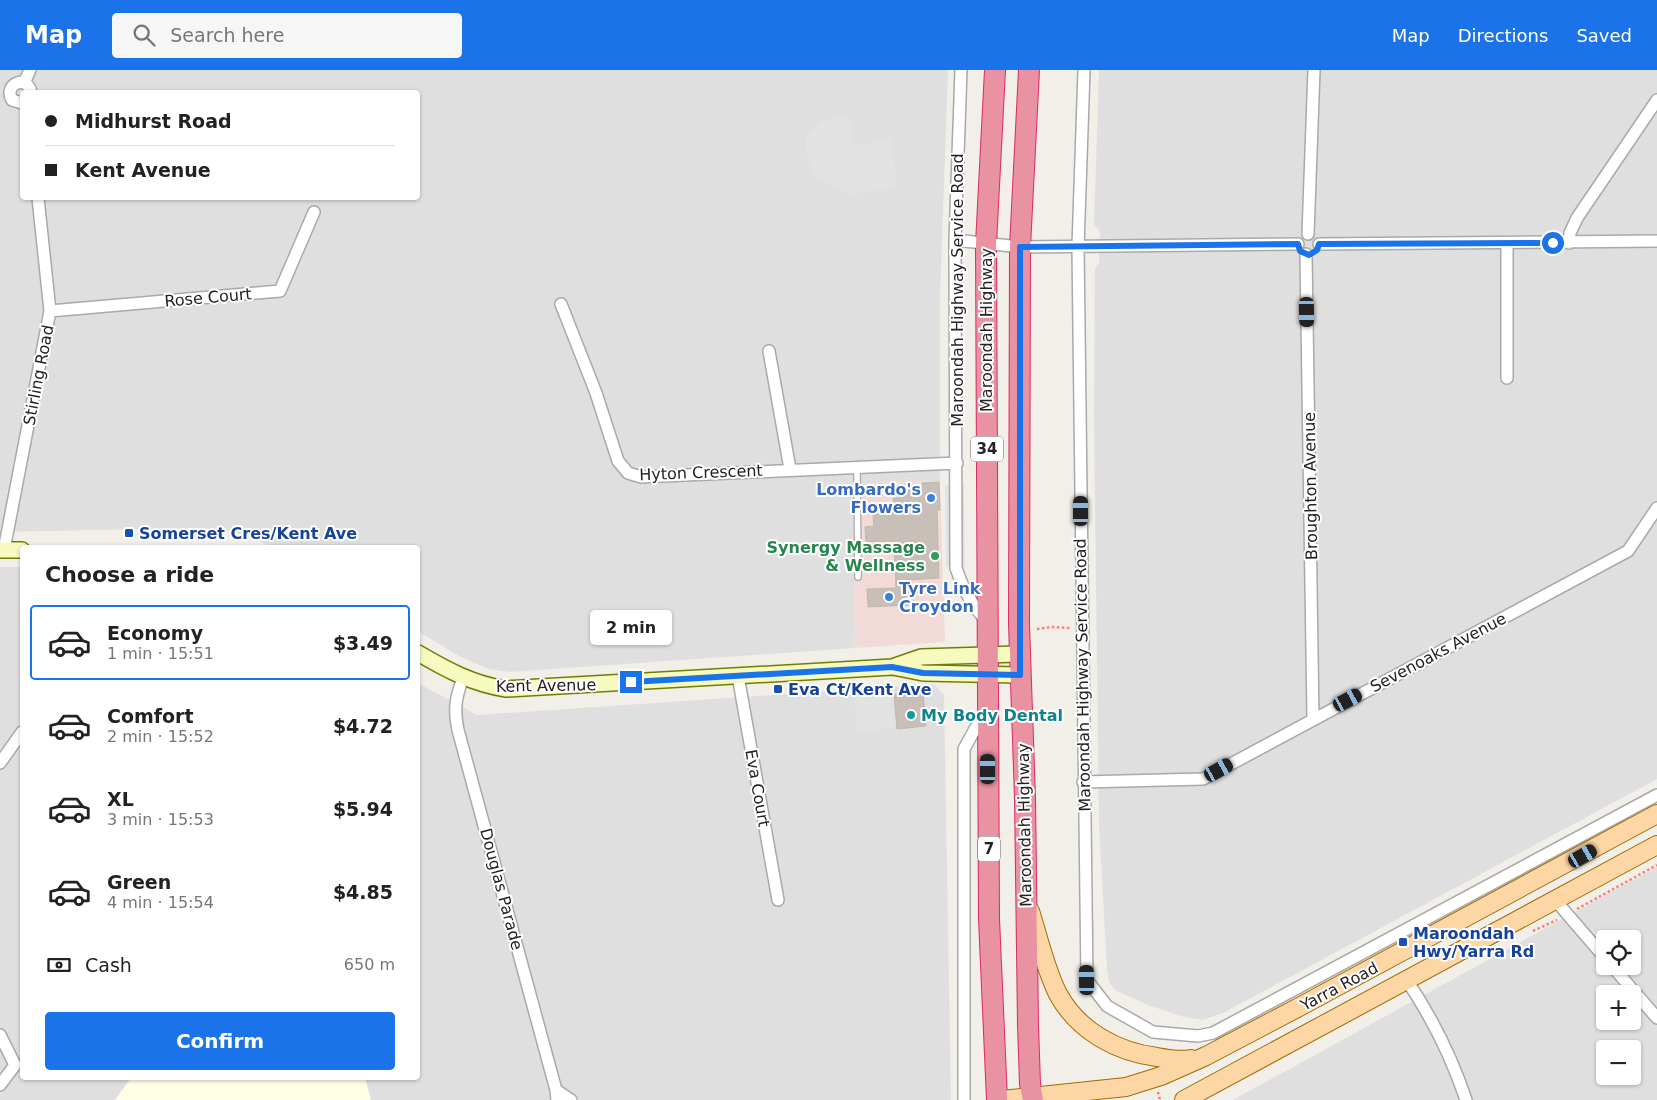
<!DOCTYPE html>
<meta charset="utf-8">
<style>
:root{--surface:#fff;--page:#f6f6f6;--text:#222;--muted:#767676;--line:#e0e0e0;--accent:#1a73e8}
body{margin:0;font-family:"DejaVu Sans",sans-serif;background:var(--page);color:var(--text);height:100vh;display:flex;flex-direction:column;font-size:19px;white-space:nowrap}
*{box-sizing:border-box;margin:0}
p{font-size:16px;color:var(--muted)}
.icon{flex:none;width:28px;height:28px;fill:none;stroke:currentColor;stroke-width:2;stroke-linecap:round;stroke-linejoin:round}
.map{position:relative;flex:1;overflow:hidden}
.panel{position:absolute;left:20px;top:475px;width:400px;height:535px;display:flex;flex-direction:column;background:var(--surface);border-radius:5px;box-shadow:0 1px 4px #0004}
.panel>*{flex:none}
.banner{position:absolute;left:20px;top:20px;width:400px;height:110px;border-radius:5px;box-shadow:0 1px 4px #0004;display:grid;align-content:center;height:110px;padding:0 25px;background:var(--surface)}
.controls{position:absolute;left:1596px;top:860px;display:grid;gap:10px}
.controls a{display:grid;place-items:center;width:45px;height:45px;border-radius:5px;background:var(--surface);box-shadow:0 1px 4px #0004;font-size:25px}
.end{position:absolute;width:22px;height:22px;margin:-11px;border:6px solid #1a73e8;background:#fff;box-shadow:0 0 0 2px #fff}
.from{border-radius:50%}
.bubble{position:absolute;height:35px;border-radius:5px;background:var(--surface);box-shadow:0 1px 4px #0004;font-size:16px;font-weight:800;line-height:35px;text-align:center}
.car{position:absolute;width:15px;height:30px;margin:-15px -8px;border-radius:6px;box-shadow:0 0 4px 1px #0007;background:linear-gradient(#222 24%,#8ab4d8 0 40%,#222 0 76%,#8ab4d8 0 86%,#222 0)}
.banner b{display:flex;align-items:center;gap:18px;height:48px;font-size:19px}
.banner b+b{border-top:1px solid var(--line)}
.banner i{width:12px;height:12px;background:var(--text)}
ul{padding:0;list-style:none}
li{display:flex;align-items:center;gap:15px;height:75px;margin:0 10px 8px;padding:0 15px;border:2px solid transparent;border-radius:5px}
li div{flex:1}
li b{display:block;font-size:19px}
li em{font-style:normal;font-weight:800}
li.current{border-color:var(--accent)}
li>.icon{width:45px;height:45px;stroke-width:1.5}
h2{padding:0 25px;font-size:22px;line-height:60px}
.pay{display:flex;align-items:center;gap:12px;height:55px;padding:0 25px;font-size:19px}
.pay p{margin-inline-start:auto}
.primary-button{display:flex;gap:10px;margin-top:auto;padding:10px 25px}
.primary-button a{flex:1;height:58px;border-radius:5px;background:var(--accent);color:#fff;font-size:20px;font-weight:800;line-height:58px;text-align:center}
header{display:flex;align-items:center;gap:30px;box-sizing:border-box;height:70px;padding:0 25px;background:var(--accent);color:#fff}
header strong{font-size:24px}
nav{display:flex;gap:28px;margin-inline-start:auto;font-size:18px}
.search{width:350px;height:45px;background:var(--page);display:flex;align-items:center;gap:12px;box-sizing:border-box;padding:0 18px;border-radius:5px;color:var(--muted);font-size:19px}
.map>svg:first-child{display:block}
.residential{fill:#e0dfdf;fill-rule:evenodd}
.commercial{fill:#f2dad9}
.education{fill:#ffffe5}
.parking{fill:#e2e2e2}
.building{fill:#c7bfb8;stroke:#c4b6ab}
.lines{fill:none;stroke-linecap:round;stroke-linejoin:round}
.lane-casing{stroke:#a9a9a9;stroke-width:8}
.street-casing{stroke:#a9a9a9;stroke-width:14}
.secondary-casing{stroke:#707d05;stroke-width:18}
.primary-casing{stroke:#a06b00;stroke-width:20}
.highway-casing{stroke:#dc2a67;stroke-width:22}
.path{stroke:#fa8072;stroke-width:2.5;stroke-dasharray:2.5 2.5;stroke-linecap:butt}
.lane{stroke:#fff;stroke-width:5.5}
.street{stroke:#fff;stroke-width:11}
.secondary{stroke:#f7fabf;stroke-width:15}
.primary{stroke:#fcd6a4;stroke-width:18}
.highway{stroke:#e892a2;stroke-width:20}
.route{stroke:#1a73e8;stroke-width:6}
.shop-dot{fill:#3f7fe0;stroke:#fff;stroke-width:2}
.transit-dot{fill:#1a4fb4;stroke:#fff;stroke-width:2}
.leisure-dot{fill:#2e9e5b;stroke:#fff;stroke-width:2}
.culture-dot{fill:#0f9aa8;stroke:#fff;stroke-width:2}
.labels{text-anchor:middle;stroke-width:4;stroke-linejoin:round;paint-order:stroke}
.shield{fill:#fff;stroke:#646464;stroke-width:1}
.shield-label{font-size:15px;font-weight:bold;fill:#222}
.street-label{font-size:16px;fill:#222;stroke:#fff}
.shop-label{font-size:16px;font-weight:bold;fill:#366cbe;stroke:#fff;text-anchor:end}
.transit-label{font-size:16px;font-weight:bold;fill:#164399;stroke:#fff;text-anchor:start}
.leisure-label{font-size:16px;font-weight:bold;fill:#27864d;stroke:#fff;text-anchor:end}
.culture-label{font-size:16px;font-weight:bold;fill:#0d838f;stroke:#fff;text-anchor:start}
</style>
<header>
<strong>Map</strong>
<div class="search"><svg class="icon" aria-label="search" viewBox="0 0 24 24"><circle cx="10" cy="10" r="6"/><path d="M15 15l6 6"/></svg>Search here</div>
<nav><a>Map</a><a>Directions</a><a>Saved</a></nav>
</header>
<div class="map">
<svg width="1657" height="1030" viewBox="0 0 1657 1030">
<rect width="100%" height="100%" fill="#f2efe9"/>
<!-- residential -->
<path class="residential" d="M0,0H948L940,228V411L853,414L855,578L510,602L488,599L459,586L418,561V478L274,477L235,462L197,458L0,462ZM22,22H418V128H22Z
M1099,0H1657V709L1223,943L1203,950L1184,947L1148,935L1115,920L1109,912L1107,898L1099,755L1094,345L1095,198L1099,193L1100,162L1094,154Z
M0,497H22V1008H418V613L477,645L934,614L944,625L951,1030H0Z
M1657,797V1030H1233ZM1605,869H1632V896H1605ZM1605,924H1632V951H1605ZM1605,979H1632V1006H1605Z"/>
<!-- commercial -->
<path class="commercial" d="M940,411L945,572L855,578L853,414Z"/>
<!-- education -->
<path class="education" d="M131,1008H365L371,1030H115Z"/>
<!-- parking -->
<path class="parking" d="M848,47L854,76L891,69L897,118L849,124L815,107L807,87L805,67L820,51Z
M964,414L965,497H946L945,415Z
M890,618L896,657L858,662L853,620Z"/>
<!-- building -->
<path class="building" d="M939,412L940,440H937L939,508L909,510L910,535L868,537L867,519L896,518L894,471L866,472L865,457L874,456L873,444L894,443L893,428H899V417L923,416L922,413Z
M923,622L926,656L897,659L894,624Z"/>
<g class="lines">
<!-- lane casing -->
<g class="lane-casing">
<path id="lane" d="M857,398L858,507"/>
</g>
<!-- street casing -->
<g class="street-casing">
<path id="street" d="M961,0L955,170L956,498C963,518 971,535 987,551
M1084,0L1078,177L1087,910L1107,936L1153,962L1198,966L1213,963L1657,725
M24,13L30,0
M22,33L12,30C3,14 27,4 31,22
M1308,164L1314,0
M955,170L1020,177L1298,174
M1507,173V308
M1569,173L1570,163L1577,148L1657,30
M1319,174L1657,171
M1306,184L1313,648
M561,234L596,323L618,391L628,403L641,407L957,393
M50,241L280,221L314,142
M769,281L790,399
M4,480L50,241L38,128
M738,606L778,830
M463,608C455,629 454,639 458,660L556,1020L557,1030
M0,693L22,662
M1083,712L1203,709L1628,481L1657,438
M1556,831L1605,888
M1612,896L1657,948
M1406,909C1431,946 1452,988 1466,1030
M0,965L15,995
M0,1015L15,995
M556,1020L571,1030
M964,1030V679L975,659L987,644"/>
</g>
<!-- secondary casing -->
<g class="secondary-casing">
<path id="secondary" d="M0,480H22
M418,583C447,600 473,614 506,619L892,597L921,587L1020,584
M893,597L923,603L1020,605"/>
</g>
<!-- primary casing -->
<g class="primary-casing">
<path id="primary" d="M1030,841C1038,866 1046,901 1058,924C1078,961 1117,982 1157,987C1168,989 1180,991 1191,989
M1002,1030L1126,1017L1161,1006L1206,986L1301,936L1657,744
M1184,1030L1657,775"/>
</g>
<!-- highway casing -->
<g class="highway-casing">
<path id="highway" d="M995,0L986,174L989,849L997,1030
M1029,0L1020,177L1019,554L1025,728L1028,955L1030,1014L1033,1030"/>
</g>
<!-- path -->
<path class="path" d="M1037,559L1051,557L1071,558
M1577,839L1657,795
M1533,861L1557,850
M1158,1022L1160,1030"/>
<!-- lane -->
<use href="#lane" class="lane"/>
<!-- street -->
<use href="#street" class="street"/>
<!-- secondary -->
<use href="#secondary" class="secondary"/>
<!-- primary -->
<use href="#primary" class="primary"/>
<!-- highway -->
<use href="#highway" class="highway"/>
</g>
<g class="lines">
<!-- route -->
<path class="route" d="M631,612L892,597L923,603L1020,605V177L1298,174L1300,181L1309,185L1317,180L1319,174L1553,173"/>
</g>
<!-- markers -->
<g class="shop-dot">
<circle cx="931" cy="428" r="5"/>
<circle cx="889" cy="527" r="5"/>
</g>
<g class="transit-dot">
<rect x="124" y="458" width="10" height="10" rx="2.5"/>
<rect x="773" y="614" width="10" height="10" rx="2.5"/>
<rect x="1398" y="867" width="10" height="10" rx="2.5"/>
</g>
<circle class="leisure-dot" cx="935" cy="486" r="5"/>
<circle class="culture-dot" cx="911" cy="645" r="5"/>
<g class="labels">
<!-- shield labels -->
<g class="shield">
<rect x="971" y="366.5" width="32" height="25" rx="4"/>
<rect x="978" y="766.5" width="22" height="25" rx="4"/>
</g>
<g class="shield-label">
<text x="987" y="384">34</text>
<text x="989" y="784">7</text>
</g>
<!-- street labels -->
<g class="street-label">
<text transform="translate(957 220) rotate(-90)" y="6">Maroondah Highway Service Road</text>
<text transform="translate(208 227) rotate(-5)" y="6">Rose Court</text>
<text transform="translate(986 260) rotate(-90)" y="6">Maroondah Highway</text>
<text transform="translate(38 305) rotate(-79)" y="6">Stirling Road</text>
<text transform="translate(701 402) rotate(-2)" y="6">Hyton Crescent</text>
<text transform="translate(1310 416) rotate(-91)" y="6">Broughton Avenue</text>
<text transform="translate(1438 582) rotate(-28)" y="6">Sevenoaks Avenue</text>
<text transform="translate(1082 605) rotate(-91)" y="6">Maroondah Highway Service Road</text>
<text transform="translate(546 615) rotate(-1)" y="6">Kent Avenue</text>
<text transform="translate(758 718) rotate(80)" y="6">Eva Court</text>
<text transform="translate(1024 755) rotate(-91)" y="6">Maroondah Highway</text>
<text transform="translate(502 819) rotate(75)" y="6">Douglas Parade</text>
<text transform="translate(1339 916) rotate(-28)" y="6">Yarra Road</text>
</g>
<!-- shop labels -->
<g class="shop-label">
<text x="921" y="425">Lombardo's<tspan x="921" dy="18">Flowers</tspan></text>
<text x="899" y="524" text-anchor="start">Tyre Link<tspan x="899" dy="18">Croydon</tspan></text>
</g>
<!-- transit labels -->
<g class="transit-label">
<text x="139" y="469">Somerset Cres/Kent Ave</text>
<text x="788" y="625">Eva Ct/Kent Ave</text>
<text x="1413" y="869">Maroondah<tspan x="1413" dy="18">Hwy/Yarra Rd</tspan></text>
</g>
<!-- leisure labels -->
<g class="leisure-label">
<text x="925" y="483">Synergy Massage<tspan x="925" dy="18">&amp; Wellness</tspan></text>
</g>
<!-- culture labels -->
<g class="culture-label">
<text x="921" y="651">My Body Dental</text>
</g>
</g>
</svg>
<div class="controls">
<a><svg class="icon" aria-label="locate" viewBox="0 0 24 24"><circle cx="12" cy="12" r="6"/><path d="M12 2v4M12 18v4M2 12h4M18 12h4"/></svg></a>
<a>+</a>
<a>−</a>
</div>
<i class="end from" style="left:1553px;top:173px"></i>
<i class="end" style="left:631px;top:612px"></i>
<div class="bubble" style="left:590px;top:540px;width:82px">2 min</div>
<i class="car" style="left:1307px;top:242px;rotate:179deg"></i>
<i class="car" style="left:1081px;top:441px;rotate:0deg"></i>
<i class="car" style="left:1348px;top:630px;rotate:62deg"></i>
<i class="car" style="left:988px;top:699px;rotate:0deg"></i>
<i class="car" style="left:1219px;top:700px;rotate:61deg"></i>
<i class="car" style="left:1583px;top:786px;rotate:60deg"></i>
<i class="car" style="left:1087px;top:910px;rotate:359deg"></i>
<div class="banner">
<b><i class="from"></i>Midhurst Road</b>
<b><i></i>Kent Avenue</b>
</div>
<section class="panel">
<h2>Choose a ride</h2>
<ul>
<li class="current"><svg class="icon" aria-label="car" viewBox="0 0 24 24"><path d="M5 17H2v-5l4-1 3-4h7l3 4 3 1v5h-3M9 17h6M6 11h13"/><circle cx="7" cy="17" r="2"/><circle cx="17" cy="17" r="2"/></svg><div><b>Economy</b><p>1 min · 15:51</p></div><em>$3.49</em></li>
<li><svg class="icon" aria-label="car" viewBox="0 0 24 24"><path d="M5 17H2v-5l4-1 3-4h7l3 4 3 1v5h-3M9 17h6M6 11h13"/><circle cx="7" cy="17" r="2"/><circle cx="17" cy="17" r="2"/></svg><div><b>Comfort</b><p>2 min · 15:52</p></div><em>$4.72</em></li>
<li><svg class="icon" aria-label="car" viewBox="0 0 24 24"><path d="M5 17H2v-5l4-1 3-4h7l3 4 3 1v5h-3M9 17h6M6 11h13"/><circle cx="7" cy="17" r="2"/><circle cx="17" cy="17" r="2"/></svg><div><b>XL</b><p>3 min · 15:53</p></div><em>$5.94</em></li>
<li><svg class="icon" aria-label="car" viewBox="0 0 24 24"><path d="M5 17H2v-5l4-1 3-4h7l3 4 3 1v5h-3M9 17h6M6 11h13"/><circle cx="7" cy="17" r="2"/><circle cx="17" cy="17" r="2"/></svg><div><b>Green</b><p>4 min · 15:54</p></div><em>$4.85</em></li>
</ul>
<div class="pay"><svg class="icon" aria-label="cash" viewBox="0 0 24 24"><path d="M3 7h18v10H3z"/><circle cx="12" cy="12" r="2"/></svg>Cash<p>650 m</p></div>
<div class="primary-button"><a>Confirm</a></div>
</section>
</div>
